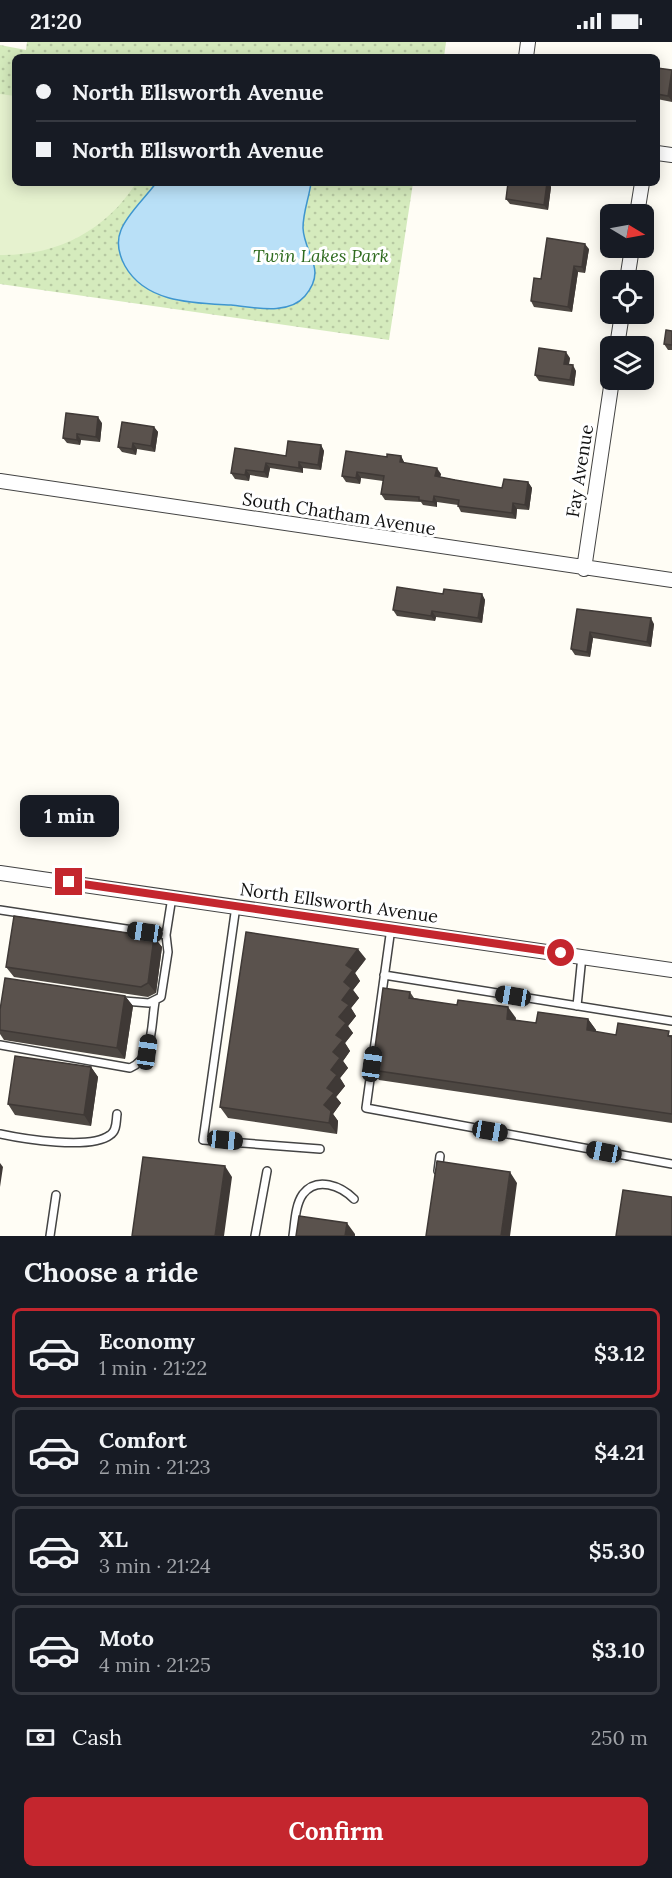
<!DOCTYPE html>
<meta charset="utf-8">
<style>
:root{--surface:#171b24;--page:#20242c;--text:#f1f3f6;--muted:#9ea1a6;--line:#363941;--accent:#c4262e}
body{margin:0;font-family:Lora,serif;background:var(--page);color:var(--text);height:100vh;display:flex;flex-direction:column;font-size:22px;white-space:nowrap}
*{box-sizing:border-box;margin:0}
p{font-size:20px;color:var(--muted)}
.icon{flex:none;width:33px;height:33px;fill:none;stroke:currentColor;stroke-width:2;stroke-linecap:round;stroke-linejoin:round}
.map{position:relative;height:1194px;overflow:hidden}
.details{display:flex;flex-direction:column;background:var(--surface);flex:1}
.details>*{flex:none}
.hud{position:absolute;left:12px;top:12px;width:648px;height:132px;border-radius:9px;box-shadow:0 3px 15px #0003;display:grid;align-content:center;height:132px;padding:0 24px;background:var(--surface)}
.needle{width:39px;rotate:100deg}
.buttons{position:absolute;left:600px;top:162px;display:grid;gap:12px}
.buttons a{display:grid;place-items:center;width:54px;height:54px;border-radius:9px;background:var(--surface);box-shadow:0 3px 15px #0003;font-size:30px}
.end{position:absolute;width:27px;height:27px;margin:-14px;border:8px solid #c4262e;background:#fff;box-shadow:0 0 0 3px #fff}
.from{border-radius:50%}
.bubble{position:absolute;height:42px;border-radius:9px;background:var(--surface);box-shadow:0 3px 15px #0003;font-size:20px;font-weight:800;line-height:42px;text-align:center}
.car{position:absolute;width:18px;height:36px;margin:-18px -9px;border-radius:8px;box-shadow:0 0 4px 2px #0007;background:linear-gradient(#222 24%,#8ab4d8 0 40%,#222 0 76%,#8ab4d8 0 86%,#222 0)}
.hud b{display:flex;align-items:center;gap:21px;height:57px;font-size:22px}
.hud b+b{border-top:2px solid var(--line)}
.hud i{width:15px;height:15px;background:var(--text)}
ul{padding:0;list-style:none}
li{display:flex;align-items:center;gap:18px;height:90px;margin:0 12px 9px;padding:0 12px;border:3px solid var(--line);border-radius:9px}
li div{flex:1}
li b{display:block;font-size:22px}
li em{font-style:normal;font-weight:800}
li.active{border-color:var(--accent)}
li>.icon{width:54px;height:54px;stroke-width:1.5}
h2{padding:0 24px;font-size:27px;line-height:72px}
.pay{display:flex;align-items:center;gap:15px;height:66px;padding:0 24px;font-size:22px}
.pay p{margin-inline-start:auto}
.primary-button{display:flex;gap:12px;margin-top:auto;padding:12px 24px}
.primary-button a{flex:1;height:69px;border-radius:9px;background:var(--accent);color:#fff;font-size:24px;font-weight:800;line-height:69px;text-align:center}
.status{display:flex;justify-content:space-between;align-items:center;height:42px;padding:0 30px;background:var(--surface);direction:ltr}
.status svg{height:16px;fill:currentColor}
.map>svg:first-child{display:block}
.park{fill:url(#park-dots)}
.pitch{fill:#e6f2cf}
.water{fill:#b9e0f7;stroke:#3f96cf;stroke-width:1.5}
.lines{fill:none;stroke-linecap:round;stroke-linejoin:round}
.service-casing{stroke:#444;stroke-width:10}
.minor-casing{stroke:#444;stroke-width:16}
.service{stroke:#fff;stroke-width:7}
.minor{stroke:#fff;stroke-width:14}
.wall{fill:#4d4742}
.shaded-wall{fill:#3f3936}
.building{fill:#5a524d;stroke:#3f3936;stroke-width:1.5}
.route{stroke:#c4262e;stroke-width:8}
.labels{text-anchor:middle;stroke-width:6;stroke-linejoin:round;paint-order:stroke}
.park-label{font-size:18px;font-style:italic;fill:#2f6b1f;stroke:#fff}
.street-label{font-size:18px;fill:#111;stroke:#fff}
</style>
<div class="status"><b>21:20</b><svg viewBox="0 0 49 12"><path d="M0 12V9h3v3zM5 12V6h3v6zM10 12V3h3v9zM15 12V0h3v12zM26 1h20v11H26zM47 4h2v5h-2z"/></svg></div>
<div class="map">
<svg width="672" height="1194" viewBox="0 0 672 1194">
<defs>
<pattern id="park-dots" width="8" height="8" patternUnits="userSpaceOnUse" patternTransform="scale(1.5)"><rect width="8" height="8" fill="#d5ebbd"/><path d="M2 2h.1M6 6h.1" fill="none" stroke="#b6c8a1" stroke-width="1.8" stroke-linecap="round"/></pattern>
</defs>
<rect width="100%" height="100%" fill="#fffdf5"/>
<!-- park -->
<path class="park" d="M27,0H446L444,15H15V141H413L389,298L0,242V3L26,8Z"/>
<!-- pitch -->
<path class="pitch" d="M0,52L15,54V141H136C106,189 56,214 0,213Z"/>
<!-- water -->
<path class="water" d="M156,141H311C309,156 303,170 303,186C304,212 328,227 305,254C288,274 253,265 231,263C193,261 146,261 125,224C119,213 116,200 121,188C127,172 146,155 156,141Z"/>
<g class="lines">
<!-- service casing -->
<g class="service-casing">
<path id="service" d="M236,864L203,1098L320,1107
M0,868L166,893L172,855
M391,886L366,1066L672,1122
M384,933L672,979
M124,959L149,961L161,955L168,910L166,893
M577,964L582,914
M0,1003L130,1026C154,1016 151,982 155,960
M0,1092C23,1097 91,1108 110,1093C117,1089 116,1079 117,1072
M438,1129L440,1114
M50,1194L56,1153
M255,1194L267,1129
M293,1194C295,1181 295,1163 303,1152C317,1134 341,1144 354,1157"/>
</g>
<!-- minor casing -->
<g class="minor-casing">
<path id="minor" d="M526,15L528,0
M657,111L672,113
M637,172L642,141
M627,238L632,206
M617,304L622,272
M0,439L672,538
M584,527L612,338
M0,831L672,928"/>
</g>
<!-- service -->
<use href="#service" class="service"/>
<!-- minor -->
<use href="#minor" class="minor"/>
</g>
<!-- wall -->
<path class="wall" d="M657,26L672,28V60L657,57Z
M508,141H549L551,145L548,168L510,162L506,157Z
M589,207L585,231L578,230L572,270L534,265L531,259L541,237Z
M672,289V308H668L664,302Z
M570,316L569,322L576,329L574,344L539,339L535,333Z
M102,381L100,400L81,398L80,403L67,401L63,396Z
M154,385L158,390L155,410L137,407L136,413L122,410L118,405Z
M321,403L324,409L321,428L303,426V431L270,426L268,436L250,433L249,439L235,437L231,431Z
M401,414L404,420V421L441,432L440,435L502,446L528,440L532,446L529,468L517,467L516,477L461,470L458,464V463L437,460V465L423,463L421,460L385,458L381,452L383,439L361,436L360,442L346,440L342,434L387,415Z
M443,552H482L485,558L482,581L436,575L435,579L397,574L393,568Z
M577,567L654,582L651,605L593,596L590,615L575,613L571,607Z
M154,895L162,905L156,951L148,955L14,935L6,925Z
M366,917L355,931L360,939L353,948L359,956L351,966L356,974L348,984L353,991L345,1001L350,1009L343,1019L348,1026L340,1036L345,1044L336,1055L341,1061L333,1072L338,1079L337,1092L228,1076L220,1065Z
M410,950L414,956L516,976L515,978L536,981L588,977L596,988L595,990L616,993H672V1081L379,1038L372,1028Z
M125,954L133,964L125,1017L4,998L0,992V968Z
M91,1025L98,1035L91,1084L15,1073L8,1062Z"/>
<!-- shaded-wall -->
<path class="shaded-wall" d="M672,31V59L668,54Z
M547,141H549L551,145L548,168L544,163Z
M585,202L589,207L585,231L582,225Z
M574,224L578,230L572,270L568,265Z
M566,310L570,316L568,327L564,322Z
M573,323L576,329L574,344L570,338Z
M98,375L102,381L100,400L96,395Z
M154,385L158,390L155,410L151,404Z
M77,392L81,398L80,403L77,398Z
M133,401L137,407L136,413L132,407Z
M321,403L324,409L321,428L318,423Z
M401,414L404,420L403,426L400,420Z
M299,420L303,426V431L299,426Z
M266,421L270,426L268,436L264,430Z
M437,426L441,432L439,440L435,434Z
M246,428L250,433L249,439L245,433Z
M357,430L361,436L360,442L356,436Z
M528,440L532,446L529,468L525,463Z
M434,454L437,460V465L433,460Z
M513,461L517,467L516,477L512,471Z
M482,552L485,558L482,581L478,576Z
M432,569L436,575L435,579L431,574Z
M651,576L654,582L651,605L647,600Z
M590,590L593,596L590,615L587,610Z
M154,895L162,905L156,951L148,941Z
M358,907L366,917L355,931L360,939L353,948L359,956L351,966L356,974L348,984L353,991L345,1001L350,1009L343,1019L348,1026L340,1036L345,1044L336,1055L341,1061L333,1072L338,1079L337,1092L329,1081L324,1063L336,993L346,923Z
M125,954L133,964L125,1017L117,1006Z
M508,965L516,976L514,987L507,977Z
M588,977L596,988L594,999L587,988Z
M91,1025L98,1035L91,1084L84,1073Z
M0,1121L3,1125L0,1145Z
M225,1124L232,1135L224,1194H215Z
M510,1130L517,1141L510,1194H501Z
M347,1181L355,1192V1194H345Z"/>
<!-- building -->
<path class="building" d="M657,26L672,28L668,54L657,52Z
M508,141H547L544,163L506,157Z
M547,196L585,202L582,225L574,224L568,265L531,259L534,236L541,237Z
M666,288L672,289V303L664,302Z
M539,306L566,310L564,322L573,323L570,338L535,333Z
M66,371L98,375L96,395L77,392V398L63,396Z
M122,380L154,385L151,404L133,401L132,407L118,405Z
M288,399L321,403L318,423L299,420V426L266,421L264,430L246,428L245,433L231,431L235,406L286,414Z
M346,409L387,415V412L401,414L400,420L437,426L435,434L455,438L502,446L504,437L528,440L525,463L513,461L512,471L458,464L459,458L434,454L433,460L419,458V455L381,452L384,434L357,430L356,436L342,434Z
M397,545L443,552L444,547L482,552L478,576L432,569L431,574L393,568Z
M577,567L651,576L647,600L590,590L587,610L571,607Z
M14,874L154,895L148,941L141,945L6,925Z
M246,890L358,907L346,923L353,928L344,940L351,946L342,958L349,963L339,975L346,981L336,993L343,998L333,1010L340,1016L331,1028L337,1033L327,1046L334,1051L324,1063L331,1069L329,1081L220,1065Z
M5,936L125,954L117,1006L0,988V968Z
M383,946L410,950L409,956L457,963L458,958L508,965L507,977L536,981L538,970L588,977L587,988L616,993L618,981L669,989L668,994L672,995V1072L372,1028Z
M15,1014L91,1025L84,1073L8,1062Z
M143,1115L225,1124L215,1194H132Z
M437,1119L510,1130L501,1194H426Z
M623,1148L672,1155V1194H616Z
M299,1174L347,1181L345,1194H296Z"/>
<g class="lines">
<!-- route -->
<path class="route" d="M69,840L561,911"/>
</g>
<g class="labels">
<!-- park labels -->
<g class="park-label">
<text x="321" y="220">Twin Lakes Park</text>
</g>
<!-- street labels -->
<g class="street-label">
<text transform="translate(580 429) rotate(-81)" y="6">Fay Avenue</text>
<text transform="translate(339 472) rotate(9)" y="6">South Chatham Avenue</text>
<text transform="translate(339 861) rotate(8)" y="6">North Ellsworth Avenue</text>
</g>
</g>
</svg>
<div class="buttons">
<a><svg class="needle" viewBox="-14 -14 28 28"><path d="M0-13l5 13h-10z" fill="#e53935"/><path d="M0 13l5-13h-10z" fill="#9ea1a6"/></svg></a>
<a><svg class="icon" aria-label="locate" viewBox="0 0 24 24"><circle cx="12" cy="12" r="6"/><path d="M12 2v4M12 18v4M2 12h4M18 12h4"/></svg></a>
<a><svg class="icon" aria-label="layers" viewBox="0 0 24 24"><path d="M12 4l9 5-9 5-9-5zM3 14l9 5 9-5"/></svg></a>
</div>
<i class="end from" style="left:561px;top:911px"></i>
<i class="end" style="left:69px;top:840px"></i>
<div class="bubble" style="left:20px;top:753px;width:99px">1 min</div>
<i class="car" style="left:145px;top:890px;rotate:278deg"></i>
<i class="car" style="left:513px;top:954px;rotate:279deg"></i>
<i class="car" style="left:147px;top:1010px;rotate:8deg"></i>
<i class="car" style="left:372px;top:1022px;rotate:8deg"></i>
<i class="car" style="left:490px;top:1089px;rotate:100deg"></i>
<i class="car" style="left:225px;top:1098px;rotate:96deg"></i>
<i class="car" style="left:604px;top:1110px;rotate:281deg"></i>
<div class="hud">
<b><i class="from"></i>North Ellsworth Avenue</b>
<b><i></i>North Ellsworth Avenue</b>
</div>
</div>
<section class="details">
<h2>Choose a ride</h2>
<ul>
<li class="active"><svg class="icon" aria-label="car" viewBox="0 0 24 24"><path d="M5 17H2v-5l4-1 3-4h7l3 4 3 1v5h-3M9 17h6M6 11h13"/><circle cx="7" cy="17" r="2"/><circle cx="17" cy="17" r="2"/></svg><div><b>Economy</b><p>1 min · 21:22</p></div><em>$3.12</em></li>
<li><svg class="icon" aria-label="car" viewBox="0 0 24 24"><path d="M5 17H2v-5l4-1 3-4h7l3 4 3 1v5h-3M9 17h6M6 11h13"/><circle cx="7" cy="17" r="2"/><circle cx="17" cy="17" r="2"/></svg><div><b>Comfort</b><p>2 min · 21:23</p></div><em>$4.21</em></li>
<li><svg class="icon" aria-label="car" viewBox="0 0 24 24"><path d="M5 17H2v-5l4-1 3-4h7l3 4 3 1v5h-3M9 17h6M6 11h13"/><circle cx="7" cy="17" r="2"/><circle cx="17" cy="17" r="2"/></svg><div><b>XL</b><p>3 min · 21:24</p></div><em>$5.30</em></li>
<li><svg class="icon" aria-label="car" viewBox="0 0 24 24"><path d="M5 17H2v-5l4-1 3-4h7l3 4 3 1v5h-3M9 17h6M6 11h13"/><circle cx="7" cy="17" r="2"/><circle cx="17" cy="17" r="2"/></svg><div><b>Moto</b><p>4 min · 21:25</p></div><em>$3.10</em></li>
</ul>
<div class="pay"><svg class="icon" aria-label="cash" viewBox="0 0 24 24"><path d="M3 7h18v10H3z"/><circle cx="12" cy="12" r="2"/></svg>Cash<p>250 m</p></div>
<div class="primary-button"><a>Confirm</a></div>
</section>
